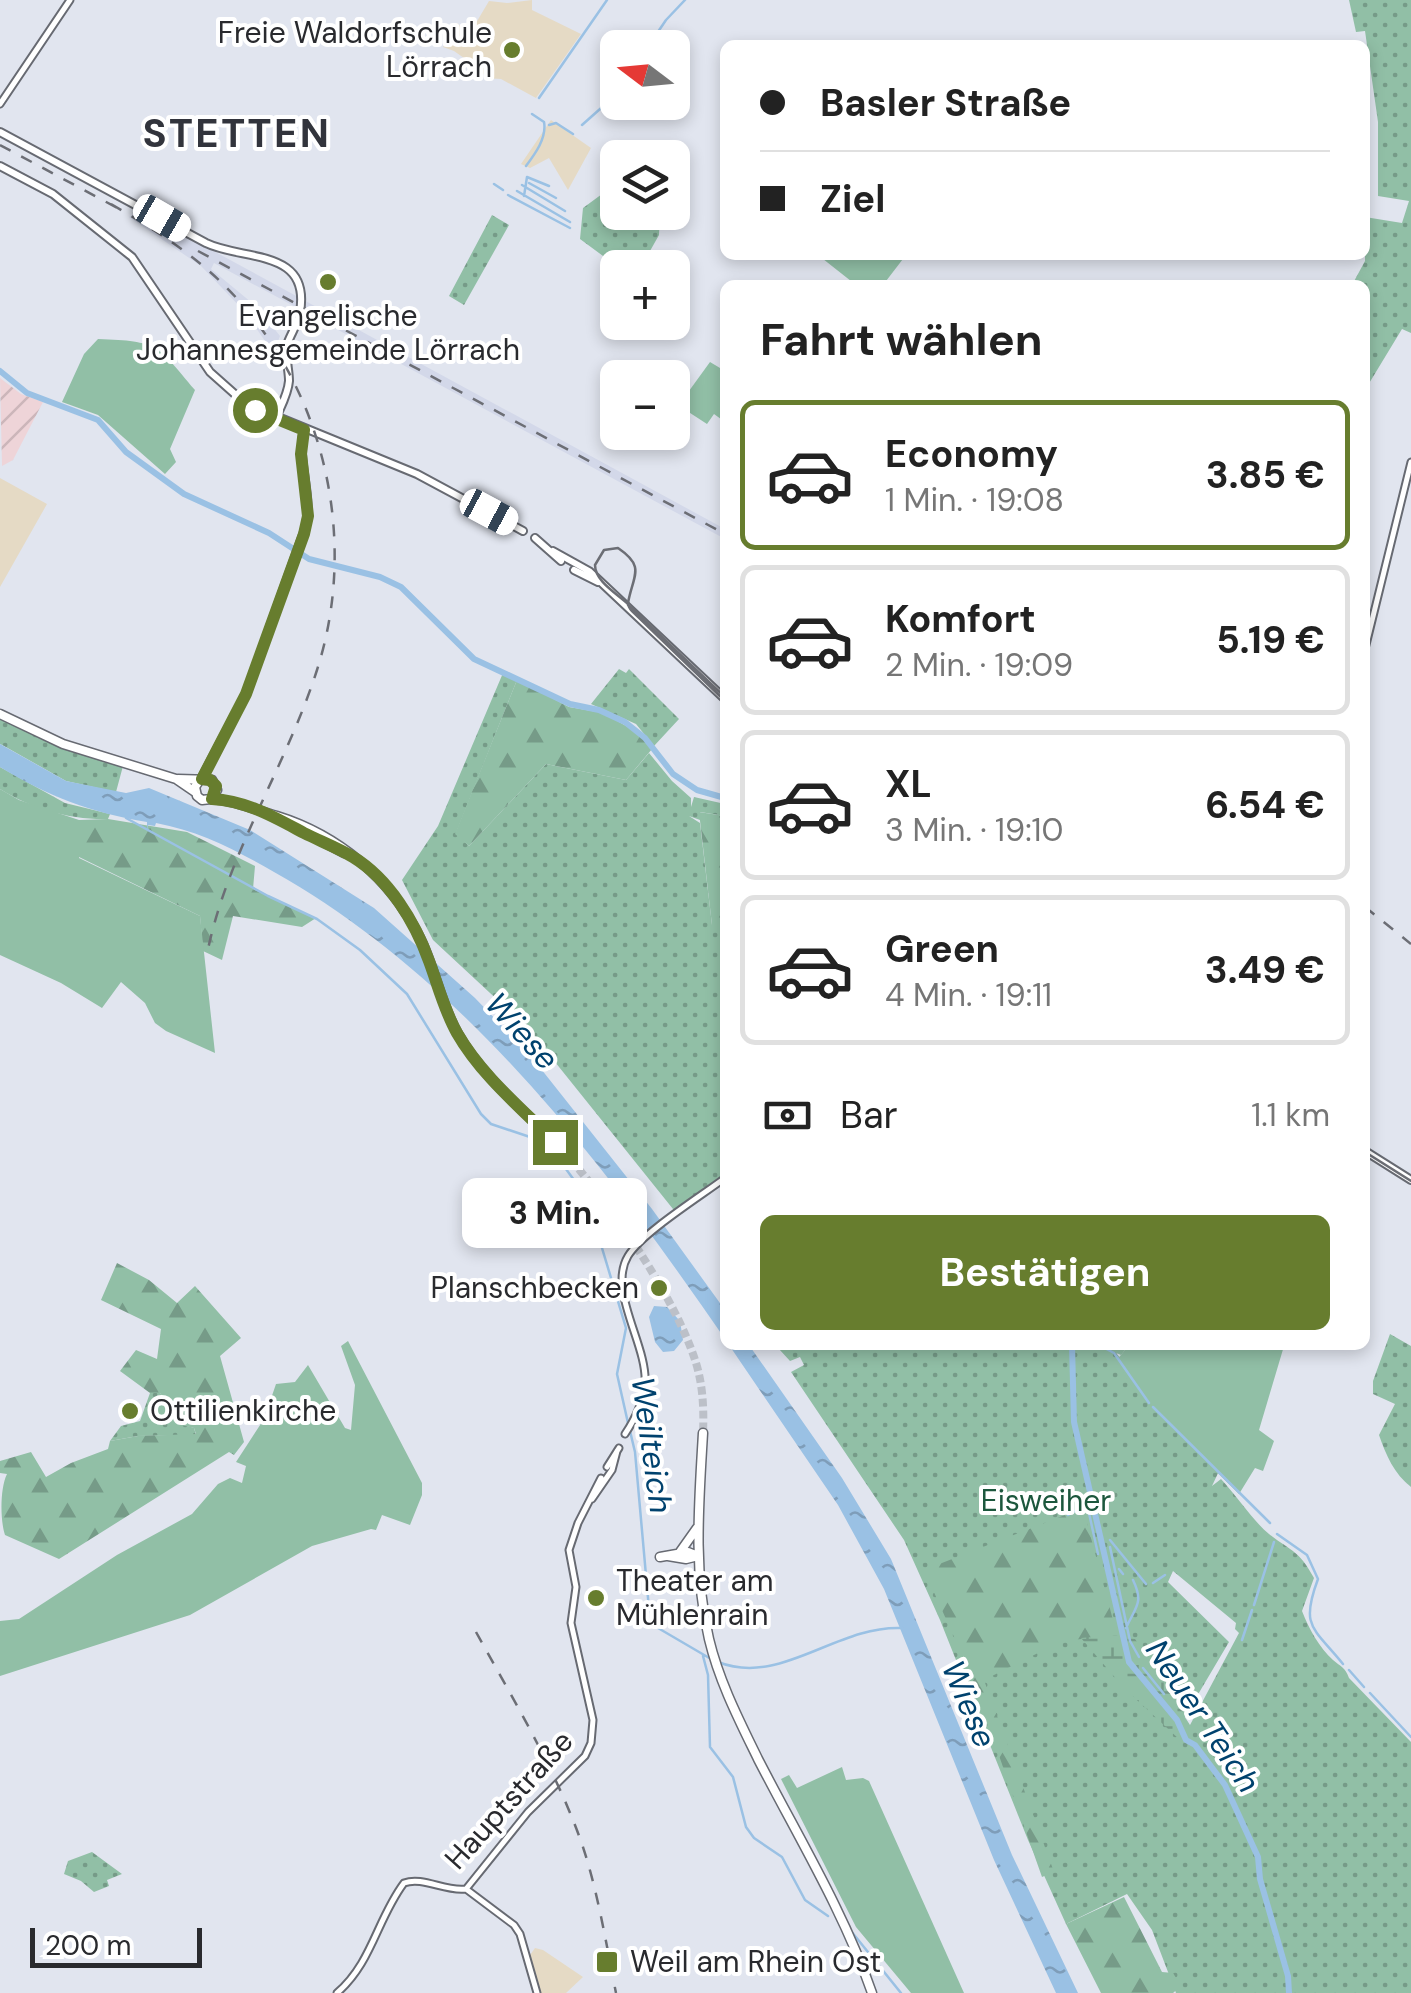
<!DOCTYPE html>
<html lang="de">
<meta charset="utf-8">
<style>
:root{--surface:#fff;--page:#f6f6f6;--text:#222;--muted:#767676;--line:#e0e0e0;--accent:#677d2e}
body{margin:0;font-family:"DM Sans",sans-serif;background:var(--page);color:var(--text);height:100vh;display:flex;flex-direction:column;font-size:38px;white-space:nowrap}
*{box-sizing:border-box;margin:0}
p{font-size:32px;color:var(--muted)}
.icon{flex:none;width:55px;height:55px;fill:none;stroke:currentColor;stroke-width:2;stroke-linecap:round;stroke-linejoin:round}
.map{position:relative;flex:1;overflow:hidden}
.drawer{position:absolute;left:720px;top:280px;width:650px;height:1070px;display:flex;flex-direction:column;background:var(--surface);border-radius:15px;box-shadow:0 5px 15px #0003}
.drawer>*{flex:none}
.hud{position:absolute;left:720px;top:40px;width:650px;height:220px;border-radius:15px;box-shadow:0 5px 15px #0003;display:grid;align-content:center;height:220px;padding:0 40px;background:var(--surface)}
.needle{width:65px;rotate:286deg}
.fabs{position:absolute;left:600px;top:30px;display:grid;gap:20px}
.fabs a{display:grid;place-items:center;width:90px;height:90px;border-radius:15px;background:var(--surface);box-shadow:0 5px 15px #0003;font-size:50px}
.scale{position:absolute;left:30px;bottom:25px;width:172px;box-sizing:border-box;padding-left:10px;border:5px solid #292a2e;border-top:0;font-size:28px;line-height:35px;white-space:nowrap;color:#292a2e;-webkit-text-stroke:8px #fff;paint-order:stroke}
.end{position:absolute;width:45px;height:45px;margin:-22px;border:12px solid #677d2e;background:#fff;box-shadow:0 0 0 5px #fff}
.from{border-radius:50%}
.bubble{position:absolute;height:70px;border-radius:15px;background:var(--surface);box-shadow:0 5px 15px #0003;font-size:32px;font-weight:700;line-height:70px;text-align:center}
.car{position:absolute;width:30px;height:60px;margin:-30px -15px;border-radius:12px;box-shadow:0 0 8px 2px #0007;background:linear-gradient(#fff 24%,#345 0 40%,#fff 0 76%,#345 0 86%,#fff 0)}
.hud b{display:flex;align-items:center;gap:35px;height:95px;font-size:38px}
.hud b+b{border-top:2px solid var(--line)}
.hud i{width:25px;height:25px;background:var(--text)}
ul{padding:0;list-style:none}
li{display:flex;align-items:center;gap:30px;height:150px;margin:0 20px 15px;padding:0 20px;border:5px solid var(--line);border-radius:15px}
li div{flex:1}
li b{display:block;font-size:38px}
li em{font-style:normal;font-weight:700}
li.on{border-color:var(--accent)}
li>.icon{width:90px;height:90px;stroke-width:1.5}
h2{padding:0 40px;font-size:45px;line-height:120px}
.pay{display:flex;align-items:center;gap:25px;height:110px;padding:0 40px;font-size:38px}
.pay p{margin-inline-start:auto}
.button{display:flex;gap:20px;margin-top:auto;padding:20px 40px}
.button a{flex:1;height:115px;border-radius:15px;background:var(--accent);color:#fff;font-size:40px;font-weight:700;line-height:115px;text-align:center}
.map>svg:first-child{display:block}
.built{fill:#d3d8e9}
.industrial{fill:url(#industrial-furrows)}
.education{fill:#e5dac5}
.grass{fill:url(#grass-dots);fill-rule:evenodd}
.forest{fill:url(#forest-firs)}
.wetland{fill:url(#wetland-marsh)}
.garden{fill:#91bfa6}
.water{fill:url(#water-ripples)}
.lines{fill:none;stroke-linecap:round;stroke-linejoin:round}
.stream{stroke:#9ac1e4;stroke-width:2.5}
.canal{stroke:#9ac1e4;stroke-width:6}
.primary-tunnel{stroke:#bcc0c8;stroke-width:8;stroke-dasharray:8 4;stroke-linecap:butt}
.tertiary-casing{stroke:#676a72;stroke-width:9}
.secondary-casing{stroke:#676a72;stroke-width:10}
.primary-casing{stroke:#676a72;stroke-width:11}
.tertiary{stroke:#fff;stroke-width:5}
.secondary{stroke:#fff;stroke-width:6}
.primary{stroke:#fff;stroke-width:8}
.tram{stroke:#6c6e75;stroke-width:2.5}
.rail{stroke:#6c6e75;stroke-width:2.5;stroke-dasharray:12 12;stroke-linecap:butt}
.route{stroke:#677d2e;stroke-width:12}
.poi-dot{fill:#677d2e;stroke:#fff;stroke-width:4}
.labels{text-anchor:middle;stroke-width:8;stroke-linejoin:round;paint-order:stroke}
.poi-label{font-size:30px;fill:#292a2e;stroke:#fff;text-anchor:start}
.park-label{font-size:30px;fill:#1c573d;stroke:#fff}
.street-label{font-size:30px;fill:#292a2e;stroke:#fff}
.water-label{font-size:32px;font-style:italic;fill:#00426e;stroke:#fff}
.district-label{font-size:40px;font-weight:bold;letter-spacing:2.5px;fill:#32343c;stroke:#fff}
</style>
<div class="map">
<svg width="1411" height="1993" viewBox="0 0 1411 1993">
<defs>
<pattern id="industrial-furrows" width="10" height="10" patternUnits="userSpaceOnUse" patternTransform="scale(2.5)"><rect width="10" height="10" fill="#eed4d8"/><path d="M-1 1l2-2M0 10L10 0M9 11l2-2" fill="none" stroke="#ccb6ba"/></pattern>
<pattern id="grass-dots" width="8" height="8" patternUnits="userSpaceOnUse" patternTransform="scale(2.5)"><rect width="8" height="8" fill="#91bfa6"/><path d="M2 2h.1M6 6h.1" fill="none" stroke="#769b88" stroke-width="1.8" stroke-linecap="round"/></pattern>
<pattern id="forest-firs" width="22" height="20" patternUnits="userSpaceOnUse" patternTransform="scale(2.5)"><rect width="22" height="20" fill="#91bfa6"/><path d="M5 1l3.5 6h-7zM16 11l3.5 6h-7z" fill="#769b88"/></pattern>
<pattern id="wetland-marsh" width="20" height="14" patternUnits="userSpaceOnUse" patternTransform="scale(2.5)"><rect width="20" height="14" fill="#91bfa6"/><path d="M1 5h8M5 5V1M11 12h8M15 12V8" fill="none" stroke="#769b88"/></pattern>
<pattern id="water-ripples" width="26" height="14" patternUnits="userSpaceOnUse" patternTransform="scale(2.5)"><rect width="26" height="14" fill="#9ac1e4"/><path d="M2 4q2-2 4 0t4 0M15 11q2-2 4 0t4 0" fill="none" stroke="#7e9db9"/></pattern>
</defs>
<rect width="100%" height="100%" fill="#e1e5ef"/>
<!-- built -->
<path class="built" d="M140,211L725,529V539L214,263L211,269L257,307L280,336L277,344H267L245,312L201,266L129,217Z"/>
<!-- industrial -->
<path class="industrial" d="M0,378L21,394L43,402L13,460L2,466Z"/>
<!-- education -->
<path class="education" d="M532,0V10L581,34L536,98L501,79L486,78L481,70L454,51L443,47L457,23L466,31L473,28L489,1L507,3Z
M551,120L591,148L568,190L549,158L530,168L521,164Z
M0,478L47,504L0,587Z
M535,1948L543,1950L583,1977L566,1993H541L530,1955Z"/>
<!-- grass -->
<path class="grass" d="M1349,0H1411V333L1402,329L1365,390V285H1352L1365,261V217L1402,223L1409,201L1378,196V122L1365,31L1356,32Z
M617,183L618,212L660,213L659,235L641,267H618L580,239L583,208Z
M492,215L509,225L464,305L449,296Z
M619,669L626,673L629,669L679,719L654,746L636,724L591,704Z
M503,673L517,680L456,833L469,846L546,764L626,780L649,753L672,781L691,798V807L694,797L725,804V816L700,812V820L689,816L700,823L712,925H725V1178L677,1214L547,1052L504,1006L433,940L402,880L438,826Z
M0,719L68,749L123,766L116,792L66,781L4,746L0,744Z
M0,767L65,803L110,814L108,819C70,820 32,809 0,789Z
M1390,1334L1411,1346V1487C1394,1474 1386,1455 1379,1435L1395,1404L1373,1394V1381Z
M784,1345H1129L1121,1355L1116,1353L1220,1469L1212,1486L1221,1479C1236,1495 1254,1522 1269,1534C1292,1552 1299,1550 1314,1578L1302,1611C1309,1629 1319,1647 1333,1660C1341,1667 1345,1667 1349,1678L1411,1742V1993H1176L1152,1930L1127,1894L1066,1924L1028,1840L940,1620L904,1540L791,1372L804,1365L800,1357L790,1361L779,1349ZM1173,1571L1236,1623L1235,1629L1239,1633L1190,1725L1144,1654L1187,1713L1229,1642L1168,1582Z
M150,1393H160L164,1397L159,1402C165,1420 178,1423 194,1428L196,1435L138,1436L110,1441L121,1426L140,1421Z
M92,1852L122,1874L107,1880L109,1886L94,1892L81,1881L64,1874L68,1861Z"/>
<!-- forest -->
<path class="forest" d="M517,680L569,707L603,713L635,731L652,749L626,780L546,764L469,846L455,834Z
M699,812L725,816V925H712Z
M108,819L187,832L255,866L253,889L316,918L302,927L233,916L222,960L203,951L200,916L79,857V820Z
M117,1263L149,1280L177,1303L195,1286L241,1338L220,1356L244,1442L234,1455L229,1452L59,1559L5,1535C0,1520 0,1488 7,1474L0,1473V1461L31,1452L46,1477L71,1463L108,1449L110,1441L138,1436L196,1434L194,1428L163,1421L159,1402L163,1397L160,1393H150L120,1371L136,1350L157,1359L161,1329L101,1300Z
M1083,1508L1113,1620L1120,1635L1062,1641L984,1680L1054,1872L1042,1877L968,1668L924,1570Z
M1124,1897L1162,1972L1173,1973L1181,1986L1173,1993H1101L1066,1924Z"/>
<!-- wetland -->
<path class="wetland" d="M1120,1635L1135,1639L1187,1713L1184,1718L1189,1724L1180,1740L1124,1688L1081,1638Z"/>
<!-- garden -->
<path class="garden" d="M818,255H906L883,285H856Z
M98,339C159,341 157,345 195,390L170,449L176,462L165,474L98,415L62,402L84,354Z
M710,362L725,371V422L714,414L707,424L687,411L677,424L673,421V413Z
M0,789L19,800L79,820V858L200,916L215,1053L166,1031L155,1023L145,1003L121,982L102,1008L61,983L0,955Z
M348,1341L422,1483V1495L410,1525L382,1515L376,1530L371,1529L312,1546L190,1615L0,1676V1621L19,1619L117,1555L192,1514L218,1484L230,1478L242,1483L246,1466L236,1462L264,1419L276,1384L295,1382L308,1365L345,1428L351,1430L355,1385L341,1346Z
M1129,1345L1284,1346L1259,1430L1274,1441L1263,1471L1255,1468L1239,1494L1134,1390L1116,1361Z
M842,1767L846,1780L863,1778L869,1781L964,1993H911L856,1927L781,1779L789,1775L797,1788Z"/>
<!-- water -->
<path class="water" d="M0,744L66,781L126,793L149,788L250,830L374,908L475,998L530,1055L652,1209L725,1310V1339C603,1162 464,979 274,872C236,850 199,831 156,823L155,826L148,825L147,832V822C92,813 47,796 0,767Z
M654,1306L667,1307L680,1321L683,1340L674,1351L663,1352L655,1342L649,1317Z
M729,1345H749L842,1478L891,1559L1012,1855L1078,1993H1056L994,1860L884,1589L838,1505Z"/>
<g class="lines">
<!-- stream -->
<path class="stream" d="M647,48L666,20L685,0
M539,98L607,0
M549,125L556,123L573,134
M582,125L618,93
M526,166C535,154 547,138 544,122L532,114
M529,183L556,198
M494,184L503,190
M522,185L565,211
M517,191L570,222
M508,195L570,228
M524,196L527,177L549,186
M126,818L268,896L317,919L360,950L407,994L481,1114L491,1124L530,1137L558,1158L587,1198L626,1328L617,1374L628,1423
M1099,1345L1114,1353L1149,1403
M1304,1346V1345
M1153,1407L1270,1523
M630,1431L635,1452L649,1609L658,1628L711,1659
M1087,1504L1098,1554
M1068,1515L1087,1504
M1277,1534L1307,1555L1318,1579C1300,1627 1313,1627 1343,1664
M1110,1540L1146,1584
M1110,1547L1130,1641L1139,1657
M1119,1569L1123,1574
M1153,1583L1165,1575
M1254,1605L1274,1542
M1126,1628C1136,1606 1144,1603 1133,1580
M1242,1640L1252,1610
M703,1656L708,1675L710,1747L733,1777L746,1827L754,1838L782,1857L805,1900L828,1916
M718,1662C781,1687 836,1625 902,1628
M1143,1668L1164,1694
M1349,1670L1364,1687
M1370,1693L1411,1737
M851,1931L901,1993"/>
<!-- canal -->
<path class="canal" d="M0,371L27,393L98,420L126,452L184,494L269,533L309,559L380,577L401,587L474,659L570,704L599,710L625,722L645,738L673,774L697,790L725,798
M1072,1345L1074,1422L1129,1662L1177,1720L1186,1740L1195,1745L1225,1785L1258,1857L1260,1879L1288,1976L1289,1993"/>
<!-- primary-tunnel -->
<path class="primary-tunnel" d="M555,1142C604,1194 675,1295 696,1363C703,1386 704,1409 703,1433"/>
<!-- tertiary casing -->
<g class="tertiary-casing">
<path id="tertiary" d="M0,104L70,0
M1365,649L1411,462
M625,1434C635,1419 643,1403 645,1384C648,1345 607,1291 628,1256C642,1233 701,1196 725,1178
M607,1467L619,1448
M592,1499L612,1470L617,1451
M466,1889L514,1925L520,1934L537,1993
M337,1993C372,1963 377,1919 404,1883C423,1876 445,1892 466,1889L528,1812L585,1756L591,1743L593,1720L571,1623L576,1587L569,1550L578,1523L601,1478"/>
</g>
<!-- secondary casing -->
<g class="secondary-casing">
<path id="secondary" d="M0,132L206,243C243,261 311,248 300,312C298,323 292,332 288,342C284,355 289,368 289,381C288,394 281,406 276,418
M0,166L53,194L132,257L210,372L246,404L417,474L523,531
M535,538L561,561
M553,551L589,571L725,699
M574,570L598,582
M201,779L246,694L305,529C314,496 296,463 304,429
M1365,1151L1411,1180"/>
</g>
<!-- primary casing -->
<g class="primary-casing">
<path id="primary" d="M0,714L63,744L176,779L195,792
M178,779L212,780L217,790L211,799L202,800L197,796L195,787L199,781
M211,799C235,800 255,810 277,816C338,835 390,878 419,936C435,967 440,1003 458,1034C482,1076 521,1108 555,1142
M282,820L344,853
M703,1433C699,1502 693,1571 709,1639C719,1681 739,1720 758,1759C797,1835 844,1912 872,1993
M680,1552L697,1528
M668,1556L686,1559L698,1556
M660,1557L688,1552L698,1556"/>
</g>
<!-- tertiary -->
<use href="#tertiary" class="tertiary"/>
<!-- secondary -->
<use href="#secondary" class="secondary"/>
<!-- primary -->
<use href="#primary" class="primary"/>
<!-- tram -->
<path class="tram" d="M725,697C694,668 663,638 632,608L628,605V604C616,593 595,581 595,565L604,550L618,548C646,567 633,575 628,603C628,606 629,608 632,611L725,701
M1365,1152L1411,1181"/>
<!-- rail -->
<path class="rail" d="M0,145L123,211
M111,204C150,227 189,251 222,283C323,382 360,536 317,670C286,767 227,854 207,954
M198,251L725,534
M1365,907L1411,944
M476,1632C514,1701 556,1770 582,1844C598,1892 606,1943 616,1993"/>
</g>
<g class="lines">
<!-- route -->
<path class="route" d="M255,410L304,430L301,454L308,516L304,534L246,694L202,779L210,780L216,786L212,799C247,801 274,817 304,833C320,841 338,848 353,857C389,879 415,922 429,961C438,985 444,1010 457,1033C481,1075 521,1108 555,1142"/>
</g>
<!-- markers -->
<g class="poi-dot">
<circle cx="512" cy="50" r="10"/>
<circle cx="328" cy="282" r="10"/>
<circle cx="659" cy="1288" r="10"/>
<circle cx="130" cy="1411" r="10"/>
<circle cx="596" cy="1598" r="10"/>
<rect x="595" y="1950" width="24" height="24" rx="5"/>
</g>
<g class="labels">
<!-- poi labels -->
<g class="poi-label">
<text x="492" y="43" text-anchor="end">Freie Waldorfschule<tspan x="492" dy="34">Lörrach</tspan></text>
<text x="328" y="326" text-anchor="middle">Evangelische<tspan x="328" dy="34">Johannesgemeinde Lörrach</tspan></text>
<text x="639" y="1298" text-anchor="end">Planschbecken</text>
<text x="150" y="1421">Ottilienkirche</text>
<text x="616" y="1591">Theater am<tspan x="616" dy="34">Mühlenrain</tspan></text>
<text x="630" y="1972">Weil am Rhein Ost</text>
</g>
<!-- park labels -->
<g class="park-label">
<text x="1046" y="1511">Eisweiher</text>
</g>
<!-- street labels -->
<g class="street-label">
<text transform="translate(509 1800) rotate(-48)" y="10">Hauptstraße</text>
</g>
<!-- water labels -->
<g class="water-label">
<text transform="translate(522 1031) rotate(48)" y="11">Wiese</text>
<text transform="translate(652 1445) rotate(82)" y="11">Weilteich</text>
<text transform="translate(969 1704) rotate(67)" y="11">Wiese</text>
<text transform="translate(1203 1716) rotate(56)" y="11">Neuer Teich</text>
</g>
<!-- district labels -->
<g class="district-label">
<text x="237" y="147">STETTEN</text>
</g>
</g>
</svg>
<div class="fabs">
<a><svg class="needle" viewBox="-14 -14 28 28"><path d="M0-13l5 13h-10z" fill="#e53935"/><path d="M0 13l5-13h-10z" fill="#767676"/></svg></a>
<a><svg class="icon" aria-label="layers" viewBox="0 0 24 24"><path d="M12 4l9 5-9 5-9-5zM3 14l9 5 9-5"/></svg></a>
<a>+</a>
<a>−</a>
</div>
<div class="scale">200 m</div>
<i class="end from" style="left:255px;top:410px"></i>
<i class="end" style="left:555px;top:1142px"></i>
<div class="bubble" style="left:462px;top:1178px;width:185px">3 Min.</div>
<i class="car" style="left:162px;top:218px;rotate:120deg"></i>
<i class="car" style="left:489px;top:512px;rotate:118deg"></i>
<div class="hud">
<b><i class="from"></i>Basler Straße</b>
<b><i></i>Ziel</b>
</div>
<section class="drawer">
<h2>Fahrt wählen</h2>
<ul>
<li class="on"><svg class="icon" aria-label="car" viewBox="0 0 24 24"><path d="M5 17H2v-5l4-1 3-4h7l3 4 3 1v5h-3M9 17h6M6 11h13"/><circle cx="7" cy="17" r="2"/><circle cx="17" cy="17" r="2"/></svg><div><b>Economy</b><p>1 Min. · 19:08</p></div><em>3.85 €</em></li>
<li><svg class="icon" aria-label="car" viewBox="0 0 24 24"><path d="M5 17H2v-5l4-1 3-4h7l3 4 3 1v5h-3M9 17h6M6 11h13"/><circle cx="7" cy="17" r="2"/><circle cx="17" cy="17" r="2"/></svg><div><b>Komfort</b><p>2 Min. · 19:09</p></div><em>5.19 €</em></li>
<li><svg class="icon" aria-label="car" viewBox="0 0 24 24"><path d="M5 17H2v-5l4-1 3-4h7l3 4 3 1v5h-3M9 17h6M6 11h13"/><circle cx="7" cy="17" r="2"/><circle cx="17" cy="17" r="2"/></svg><div><b>XL</b><p>3 Min. · 19:10</p></div><em>6.54 €</em></li>
<li><svg class="icon" aria-label="car" viewBox="0 0 24 24"><path d="M5 17H2v-5l4-1 3-4h7l3 4 3 1v5h-3M9 17h6M6 11h13"/><circle cx="7" cy="17" r="2"/><circle cx="17" cy="17" r="2"/></svg><div><b>Green</b><p>4 Min. · 19:11</p></div><em>3.49 €</em></li>
</ul>
<div class="pay"><svg class="icon" aria-label="cash" viewBox="0 0 24 24"><path d="M3 7h18v10H3z"/><circle cx="12" cy="12" r="2"/></svg>Bar<p>1.1 km</p></div>
<div class="button"><a>Bestätigen</a></div>
</section>
</div>
